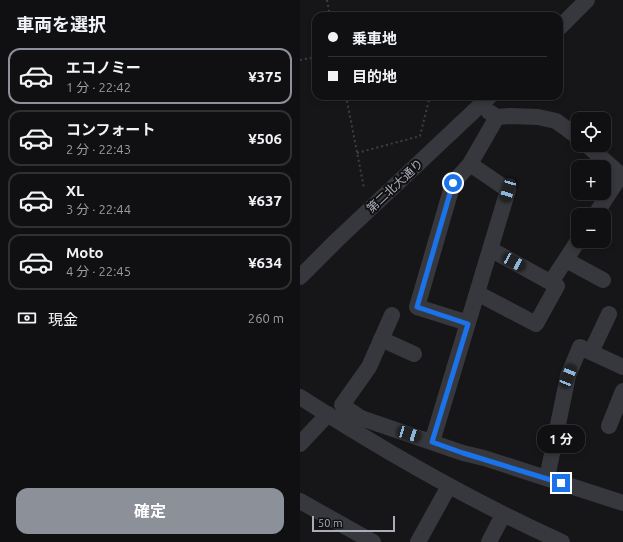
<!DOCTYPE html>
<html lang="ja">
<meta charset="utf-8">
<style>
:root{--surface:#101012;--page:#19191b;--text:#f1f3f6;--muted:#9c9d9f;--line:#303032;--accent:#8c9099}
body{margin:0;font-family:Ubuntu,"Noto Sans JP",sans-serif;background:var(--page);color:var(--text);height:100vh;display:flex;flex-direction:column;font-size:15px;white-space:nowrap}
*{box-sizing:border-box;margin:0}
p{font-size:13px;color:var(--muted)}
.icon{flex:none;width:22px;height:22px;fill:none;stroke:currentColor;stroke-width:2;stroke-linecap:round;stroke-linejoin:round}
.map{position:relative;flex:1;overflow:hidden}
.details{display:flex;flex-direction:column;background:var(--surface);width:300px}
.details>*{flex:none}
.hud{position:absolute;left:12px;top:12px;width:251px;height:88px;border-radius:12px;box-shadow:0 2px 6px #0003,0 0 0 1px var(--line);display:grid;align-content:center;height:88px;padding:0 16px;background:var(--surface)}
.buttons{position:absolute;left:271px;top:112px;display:grid;gap:8px}
.buttons a{display:grid;place-items:center;width:40px;height:40px;border-radius:8px;background:var(--surface);box-shadow:0 2px 6px #0003,0 0 0 1px var(--line);font-size:20px}
.scale{position:absolute;left:12px;bottom:10px;width:83px;box-sizing:border-box;padding-left:4px;border:2px solid #a8adb8;border-top:0;font-size:11px;line-height:14px;white-space:nowrap;color:#a8adb8;-webkit-text-stroke:3px #111113;paint-order:stroke}
.end{position:absolute;width:18px;height:18px;margin:-9px;border:5px solid #1a73e8;background:#fff;box-shadow:0 0 0 2px #fff}
.from{border-radius:50%}
.bubble{position:absolute;height:28px;border-radius:12px;background:var(--surface);box-shadow:0 2px 6px #0003,0 0 0 1px var(--line);font-size:13px;font-weight:700;line-height:28px;text-align:center}
.car{position:absolute;width:12px;height:24px;margin:-12px -6px;border-radius:5px;box-shadow:0 0 3px 1px #0007;background:linear-gradient(#222 24%,#8ab4d8 0 40%,#222 0 76%,#8ab4d8 0 86%,#222 0)}
.hud b{display:flex;align-items:center;gap:14px;height:38px;font-size:15px}
.hud b+b{border-top:1px solid var(--line)}
.hud i{width:10px;height:10px;background:var(--text)}
ul{padding:0;list-style:none}
li{display:flex;align-items:center;gap:12px;height:56px;margin:0 8px 6px;padding:0 8px;border:2px solid var(--line);border-radius:12px}
li div{flex:1}
li b{display:block;font-size:15px}
li em{font-style:normal;font-weight:700}
li.selected{border-color:var(--accent)}
li>.icon{width:36px;height:36px;stroke-width:1.5}
h2{padding:0 16px;font-size:18px;line-height:48px}
.pay{display:flex;align-items:center;gap:10px;height:44px;padding:0 16px;font-size:15px}
.pay p{margin-inline-start:auto}
.cta{display:flex;gap:8px;margin-top:auto;padding:8px 16px}
.cta a{flex:1;height:46px;border-radius:12px;background:var(--accent);color:#fff;font-size:16px;font-weight:700;line-height:46px;text-align:center}
main{display:flex;flex:1;min-height:0}
.map>svg:first-child{display:block}
.lines{fill:none;stroke-linecap:round;stroke-linejoin:round}
.path{stroke:#3d3f44;stroke-width:2;stroke-dasharray:2 3;stroke-linecap:butt}
.minor{stroke:#37383d;stroke-width:16}
.route{stroke:#1a73e8;stroke-width:5}
.labels{text-anchor:middle;stroke-width:4;stroke-linejoin:round;paint-order:stroke}
.street-label{font-size:12px;fill:#a8adb8;stroke:#111113}
</style>
<main>
<section class="details">
<h2>車両を選択</h2>
<ul>
<li class="selected"><svg class="icon" aria-label="car" viewBox="0 0 24 24"><path d="M5 17H2v-5l4-1 3-4h7l3 4 3 1v5h-3M9 17h6M6 11h13"/><circle cx="7" cy="17" r="2"/><circle cx="17" cy="17" r="2"/></svg><div><b>エコノミー</b><p>1 分 · 22:42</p></div><em>¥375</em></li>
<li><svg class="icon" aria-label="car" viewBox="0 0 24 24"><path d="M5 17H2v-5l4-1 3-4h7l3 4 3 1v5h-3M9 17h6M6 11h13"/><circle cx="7" cy="17" r="2"/><circle cx="17" cy="17" r="2"/></svg><div><b>コンフォート</b><p>2 分 · 22:43</p></div><em>¥506</em></li>
<li><svg class="icon" aria-label="car" viewBox="0 0 24 24"><path d="M5 17H2v-5l4-1 3-4h7l3 4 3 1v5h-3M9 17h6M6 11h13"/><circle cx="7" cy="17" r="2"/><circle cx="17" cy="17" r="2"/></svg><div><b>XL</b><p>3 分 · 22:44</p></div><em>¥637</em></li>
<li><svg class="icon" aria-label="car" viewBox="0 0 24 24"><path d="M5 17H2v-5l4-1 3-4h7l3 4 3 1v5h-3M9 17h6M6 11h13"/><circle cx="7" cy="17" r="2"/><circle cx="17" cy="17" r="2"/></svg><div><b>Moto</b><p>4 分 · 22:45</p></div><em>¥634</em></li>
</ul>
<div class="pay"><svg class="icon" aria-label="cash" viewBox="0 0 24 24"><path d="M3 7h18v10H3z"/><circle cx="12" cy="12" r="2"/></svg>現金<p>260 m</p></div>
<div class="cta"><a>確定</a></div>
</section>
<div class="map">
<svg width="323" height="542" viewBox="0 0 323 542">
<rect width="100%" height="100%" fill="#161618"/>
<g class="lines">
<!-- path -->
<path class="path" d="M27,0L30,16
M0,60L16,57
M46,96L64,188
M161,96L162,97
M57,153L120,136L130,96"/>
<!-- minor -->
<path class="minor" d="M259,28L287,0
M189,112L197,117L211,116L238,117L256,121L278,137
M287,145L323,177
M295,215L321,175
M266,260L303,280
M0,277L37,240L190,96
M251,282L278,241
M177,293L236,324L257,286L190,249
M92,315L69,367L42,405L61,418L163,453L184,458L323,503
M168,323L117,307L153,183L170,164L197,117
M81,339L114,354
M291,352L309,314
M0,397C84,451 171,501 262,542
M309,426L323,391
M132,442L208,190L170,164
M0,444L28,414
M247,478L268,376L280,347L323,367
M0,501L73,542
M118,542L149,486
M189,542L203,515"/>
</g>
<g class="lines">
<!-- route -->
<path class="route" d="M153,183L117,307L168,324L132,442L163,453L261,483"/>
</g>
<g class="labels">
<!-- street labels -->
<g class="street-label">
<text transform="translate(95 186) rotate(-43)" y="4">第二北大通り</text>
</g>
</g>
</svg>
<div class="buttons">
<a><svg class="icon" aria-label="locate" viewBox="0 0 24 24"><circle cx="12" cy="12" r="6"/><path d="M12 2v4M12 18v4M2 12h4M18 12h4"/></svg></a>
<a>+</a>
<a>−</a>
</div>
<div class="scale">50 m</div>
<i class="end from" style="left:153px;top:183px"></i>
<i class="end" style="left:261px;top:483px"></i>
<div class="bubble" style="left:237px;top:425px;width:48px">1 分</div>
<i class="car" style="left:208px;top:190px;rotate:197deg"></i>
<i class="car" style="left:214px;top:262px;rotate:119deg"></i>
<i class="car" style="left:268px;top:376px;rotate:22deg"></i>
<i class="car" style="left:109px;top:434px;rotate:107deg"></i>
<div class="hud">
<b><i class="from"></i>乗車地</b>
<b><i></i>目的地</b>
</div>
</div>
</main>
